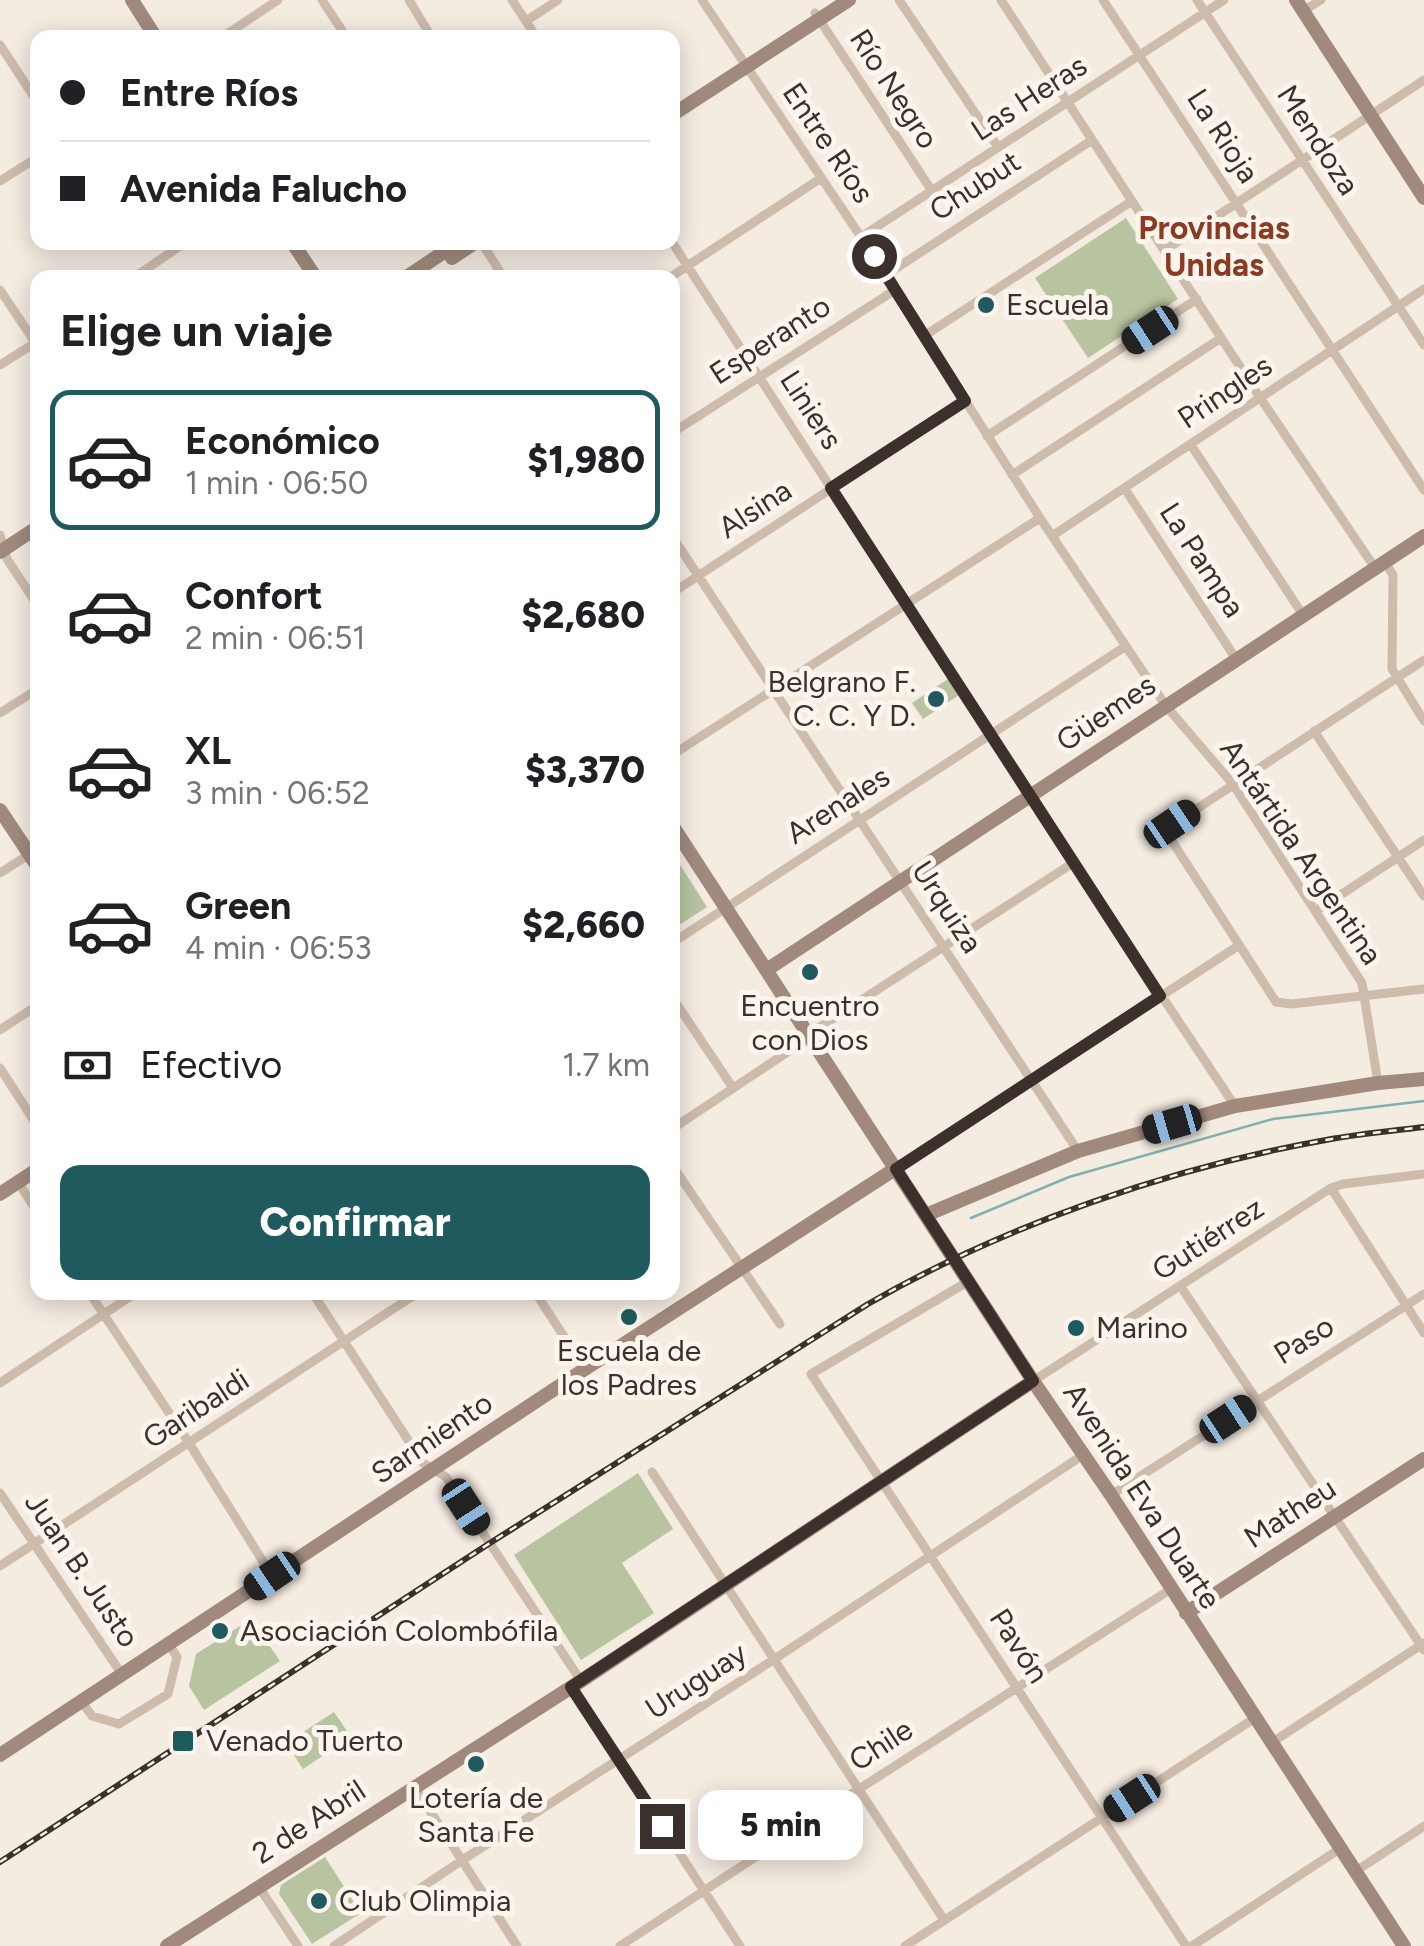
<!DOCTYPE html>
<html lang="es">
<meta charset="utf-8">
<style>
:root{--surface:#fff;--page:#f2f2f2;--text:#202124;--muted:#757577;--line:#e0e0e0;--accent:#1f5a5e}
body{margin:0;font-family:Figtree,sans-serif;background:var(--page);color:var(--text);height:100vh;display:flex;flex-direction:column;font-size:38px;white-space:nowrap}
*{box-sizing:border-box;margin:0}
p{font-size:32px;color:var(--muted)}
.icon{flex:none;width:55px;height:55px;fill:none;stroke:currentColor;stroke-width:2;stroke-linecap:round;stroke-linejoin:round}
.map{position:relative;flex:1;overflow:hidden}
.sheet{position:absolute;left:30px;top:270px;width:650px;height:1030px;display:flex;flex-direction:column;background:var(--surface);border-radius:20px;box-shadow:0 5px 25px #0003}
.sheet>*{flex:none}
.hud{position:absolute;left:30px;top:30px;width:650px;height:220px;border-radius:20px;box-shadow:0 5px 25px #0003;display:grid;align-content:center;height:220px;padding:0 30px;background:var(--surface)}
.end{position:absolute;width:45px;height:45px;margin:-22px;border:12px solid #3b302b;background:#fff;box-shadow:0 0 0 5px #fff}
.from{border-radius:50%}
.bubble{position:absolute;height:70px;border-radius:20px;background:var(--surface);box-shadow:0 5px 25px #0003;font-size:32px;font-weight:800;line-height:70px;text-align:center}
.car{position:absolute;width:30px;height:60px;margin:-30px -15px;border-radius:12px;box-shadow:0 0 8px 2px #0007;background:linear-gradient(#222 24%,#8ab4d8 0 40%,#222 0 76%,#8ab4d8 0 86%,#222 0)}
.hud b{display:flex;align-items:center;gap:35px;height:95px;font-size:38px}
.hud b+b{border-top:2px solid var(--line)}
.hud i{width:25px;height:25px;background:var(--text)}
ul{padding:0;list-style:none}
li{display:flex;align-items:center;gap:30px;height:140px;margin:0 20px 15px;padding:0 10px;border:5px solid transparent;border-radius:20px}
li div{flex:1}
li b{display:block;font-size:38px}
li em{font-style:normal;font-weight:800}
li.current{border-color:var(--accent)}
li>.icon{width:90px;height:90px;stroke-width:1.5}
h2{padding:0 30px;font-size:45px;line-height:120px}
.pay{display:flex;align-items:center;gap:25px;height:110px;padding:0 30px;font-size:38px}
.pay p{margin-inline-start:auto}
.primary-button{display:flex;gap:20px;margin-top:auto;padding:20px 30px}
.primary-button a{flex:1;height:115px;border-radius:20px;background:var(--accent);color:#fff;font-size:40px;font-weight:800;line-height:115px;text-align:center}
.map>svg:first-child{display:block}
.green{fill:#b8c4a0}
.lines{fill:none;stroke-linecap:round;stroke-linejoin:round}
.stream{stroke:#7fb0b2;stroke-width:2.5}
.street{stroke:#cdbbac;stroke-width:9}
.secondary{stroke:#a18a7d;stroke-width:14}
.rail-casing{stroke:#3b302b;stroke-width:6}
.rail{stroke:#fbf5ee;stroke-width:2.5;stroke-dasharray:8;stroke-linecap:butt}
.route{stroke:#3b302b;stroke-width:12}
.poi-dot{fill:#1f5a5e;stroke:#fbf5ee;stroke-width:4}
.labels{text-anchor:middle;stroke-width:10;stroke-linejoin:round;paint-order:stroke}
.street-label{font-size:30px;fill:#3b302b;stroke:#fbf5ee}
.poi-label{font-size:30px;fill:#3b302b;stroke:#fbf5ee;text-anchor:start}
.neighbourhood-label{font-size:32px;font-weight:bold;fill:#8c3b22;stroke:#fbf5ee}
</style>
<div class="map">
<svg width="1424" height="1946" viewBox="0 0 1424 1946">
<rect width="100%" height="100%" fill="#f4ebe1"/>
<!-- green -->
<path class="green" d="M1126,218L1178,299L1088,358L1035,278Z
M948,679L959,695L923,719L912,703Z
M673,854L707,907L673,929H672Z
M638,1473L673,1529L622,1563L654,1613L581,1660L514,1555Z
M251,1619L280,1661L204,1710L189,1686L196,1654Z
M334,1712L351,1737L303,1769L286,1743Z
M325,1857L361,1913L312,1944L279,1894L281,1885Z"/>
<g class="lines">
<!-- stream -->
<path class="stream" d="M971,1218L1069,1177L1273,1119L1424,1101"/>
<!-- street -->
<path class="street" d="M322,0L347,38
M409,0L432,38
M512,0L537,38
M702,0L861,237L1040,518L1166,706L1232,783L1362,983L1378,1083
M899,0L998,147
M1001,0L1261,399L1375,568
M1103,0L1424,490
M1197,0L1424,345
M1303,11L1321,0
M815,13L932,191
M526,21L558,0
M221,38L278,0
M0,45L38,103
M0,181L38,157
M861,237L1224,0
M481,242L504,278
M672,242L1073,863L1235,1106
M1165,250L1424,80
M886,275L1092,140
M133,278L186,242
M669,278L821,178
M0,290L38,347
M924,336L1132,201
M0,365L38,341
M672,433L895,290
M987,436L1197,299
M1191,445L1303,615
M1012,475L1221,338
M1125,489L1236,659
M0,535L7,559L38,606
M672,536L1078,1151
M1052,536L1424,289
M1385,562L1393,575L1392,669L1424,721
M672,593L965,401
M1424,660L1172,825L1169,832L1170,838L1276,1002L1291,1004L1424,989
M0,713L38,689
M1314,731L1424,896
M672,755L1040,518
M0,873L38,849
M1316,911L1424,840
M672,943L1126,646
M672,997L733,1088
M0,1030L38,1005
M809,1034L1073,863
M0,1068L38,1127
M672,1129L810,1037
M672,1165L780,1324
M895,1169L1238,946
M18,1182L38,1213
M1331,1188L1424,1333
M969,1281L811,1374L1186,1946
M1181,1287L1424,1650
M89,1292L189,1443L272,1576
M312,1292L423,1463L446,1477L581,1681
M535,1292L585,1369
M1033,1381L1331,1188L1343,1184L1424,1174
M0,1383L137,1292
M652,1472L944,1920
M0,1493L123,1676
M1111,1495L1424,1294
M0,1566L419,1292
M571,1687L740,1946
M82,1702L92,1716L119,1724L168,1694L177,1657L169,1645
M1271,1743L1424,1643
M414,1786L517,1946
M1356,1871L1424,1826
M259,1887L298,1946
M334,1946L461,1861L773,1660L1083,1455
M620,1946L859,1789L1171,1589
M905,1946L1255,1718
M1192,1946L1341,1848"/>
<!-- secondary -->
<path class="secondary" d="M132,0L156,38
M1296,0L1424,198
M672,115L849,0
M292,242L316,278
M452,258L476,242
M405,278L459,242
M0,552L38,527
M0,810L38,867
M672,825L1033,1381L1111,1495L1404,1946
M768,969L1424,536
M0,1194L38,1169
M926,1215L1078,1151L1235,1106L1378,1083L1424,1079
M1186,1613L1424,1459
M0,1755L585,1369L895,1169
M167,1946L581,1681L1033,1381"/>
<!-- rail casing -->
<g class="rail-casing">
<path id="rail" d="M0,1862L490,1543L868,1304C1003,1226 1172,1167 1326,1140C1358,1134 1391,1131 1424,1127"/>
</g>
<!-- rail -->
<use href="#rail" class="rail"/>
</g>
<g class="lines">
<!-- route -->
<path class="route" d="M662,1826L571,1687L1033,1381L896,1169L1160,996L831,488L965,401L874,256"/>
</g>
<!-- markers -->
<g class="poi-dot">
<circle cx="986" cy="305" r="10"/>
<circle cx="936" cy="699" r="10"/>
<circle cx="810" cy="972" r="10"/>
<circle cx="629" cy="1317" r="10"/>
<circle cx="1076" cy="1328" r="10"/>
<circle cx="220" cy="1631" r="10"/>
<rect x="171" y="1729" width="24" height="24" rx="5"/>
<circle cx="476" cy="1764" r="10"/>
<circle cx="319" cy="1901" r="10"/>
</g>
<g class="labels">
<!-- street labels -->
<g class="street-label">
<text transform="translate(894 89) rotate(57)" y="10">Río Negro</text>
<text transform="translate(1029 98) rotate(-33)" y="10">Las Heras</text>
<text transform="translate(1223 136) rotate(57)" y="10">La Rioja</text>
<text transform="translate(1318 140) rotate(57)" y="10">Mendoza</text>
<text transform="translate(828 143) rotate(56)" y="10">Entre Ríos</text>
<text transform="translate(975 186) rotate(-33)" y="10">Chubut</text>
<text transform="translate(770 340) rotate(-33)" y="10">Esperanto</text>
<text transform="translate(1225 392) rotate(-34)" y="10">Pringles</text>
<text transform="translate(811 410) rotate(57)" y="10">Liniers</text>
<text transform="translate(755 509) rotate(-33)" y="10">Alsina</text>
<text transform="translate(1202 560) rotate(57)" y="10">La Pampa</text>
<text transform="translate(1106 713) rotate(-34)" y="10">Güemes</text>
<text transform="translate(838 805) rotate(-33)" y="10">Arenales</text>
<text transform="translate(1301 852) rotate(56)" y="10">Antártida Argentina</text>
<text transform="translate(947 907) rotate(57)" y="10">Urquiza</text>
<text transform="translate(1208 1239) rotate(-33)" y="10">Gutiérrez</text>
<text transform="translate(1304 1340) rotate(-32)" y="10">Paso</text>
<text transform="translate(196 1409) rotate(-33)" y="10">Garibaldi</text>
<text transform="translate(432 1438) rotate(-34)" y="10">Sarmiento</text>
<text transform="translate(1142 1496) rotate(57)" y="10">Avenida Eva Duarte</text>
<text transform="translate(1290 1513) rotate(-33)" y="10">Matheu</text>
<text transform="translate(82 1570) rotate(56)" y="10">Juan B. Justo</text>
<text transform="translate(1019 1646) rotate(57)" y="10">Pavón</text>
<text transform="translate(696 1681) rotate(-33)" y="10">Uruguay</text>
<text transform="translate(881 1745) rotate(-33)" y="10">Chile</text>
<text transform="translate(309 1822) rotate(-33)" y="10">2 de Abril</text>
</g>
<!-- poi labels -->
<g class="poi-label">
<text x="1006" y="315">Escuela</text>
<text x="916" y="692" text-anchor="end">Belgrano F.<tspan x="916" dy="34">C. C. Y D.</tspan></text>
<text x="810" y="1016" text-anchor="middle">Encuentro<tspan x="810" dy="34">con Dios</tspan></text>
<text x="1096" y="1338">Marino</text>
<text x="629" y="1361" text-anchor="middle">Escuela de<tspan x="629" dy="34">los Padres</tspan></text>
<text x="240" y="1641">Asociación Colombófila</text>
<text x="206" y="1751">Venado Tuerto</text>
<text x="476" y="1808" text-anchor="middle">Lotería de<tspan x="476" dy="34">Santa Fe</tspan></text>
<text x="339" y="1911">Club Olimpia</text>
</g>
<!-- neighbourhood labels -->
<g class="neighbourhood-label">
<text x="1214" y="239">Provincias<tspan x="1214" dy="37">Unidas</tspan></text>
</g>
</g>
</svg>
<i class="end from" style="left:874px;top:256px"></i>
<i class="end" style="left:662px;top:1826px"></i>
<div class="bubble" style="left:698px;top:1790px;width:165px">5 min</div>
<i class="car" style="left:1150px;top:330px;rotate:237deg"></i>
<i class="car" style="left:1172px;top:824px;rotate:56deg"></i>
<i class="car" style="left:1172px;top:1124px;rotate:254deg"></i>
<i class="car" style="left:1228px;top:1419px;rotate:57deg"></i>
<i class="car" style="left:466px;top:1507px;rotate:147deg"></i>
<i class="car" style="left:272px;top:1576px;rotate:236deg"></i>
<i class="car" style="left:1132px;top:1798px;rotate:237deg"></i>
<div class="hud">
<b><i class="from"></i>Entre Ríos</b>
<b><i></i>Avenida Falucho</b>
</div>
<section class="sheet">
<h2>Elige un viaje</h2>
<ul>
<li class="current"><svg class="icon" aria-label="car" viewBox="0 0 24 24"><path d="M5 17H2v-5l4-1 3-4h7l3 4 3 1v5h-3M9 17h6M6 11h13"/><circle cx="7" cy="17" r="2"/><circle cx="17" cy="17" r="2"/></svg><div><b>Económico</b><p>1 min · 06:50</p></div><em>$1,980</em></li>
<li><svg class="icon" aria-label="car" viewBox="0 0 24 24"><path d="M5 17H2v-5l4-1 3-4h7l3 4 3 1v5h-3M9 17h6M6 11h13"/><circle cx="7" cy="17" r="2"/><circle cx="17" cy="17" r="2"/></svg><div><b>Confort</b><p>2 min · 06:51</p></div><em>$2,680</em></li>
<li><svg class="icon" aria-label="car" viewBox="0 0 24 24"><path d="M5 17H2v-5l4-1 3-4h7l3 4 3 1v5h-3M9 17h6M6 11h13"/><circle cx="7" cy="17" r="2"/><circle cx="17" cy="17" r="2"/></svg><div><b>XL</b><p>3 min · 06:52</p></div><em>$3,370</em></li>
<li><svg class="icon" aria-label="car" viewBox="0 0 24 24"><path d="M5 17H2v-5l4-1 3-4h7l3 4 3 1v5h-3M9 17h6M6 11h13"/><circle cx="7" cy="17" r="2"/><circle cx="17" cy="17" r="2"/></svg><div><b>Green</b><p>4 min · 06:53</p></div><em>$2,660</em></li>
</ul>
<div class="pay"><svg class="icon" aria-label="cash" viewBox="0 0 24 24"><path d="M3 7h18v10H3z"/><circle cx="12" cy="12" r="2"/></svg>Efectivo<p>1.7 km</p></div>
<div class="primary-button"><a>Confirmar</a></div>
</section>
</div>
